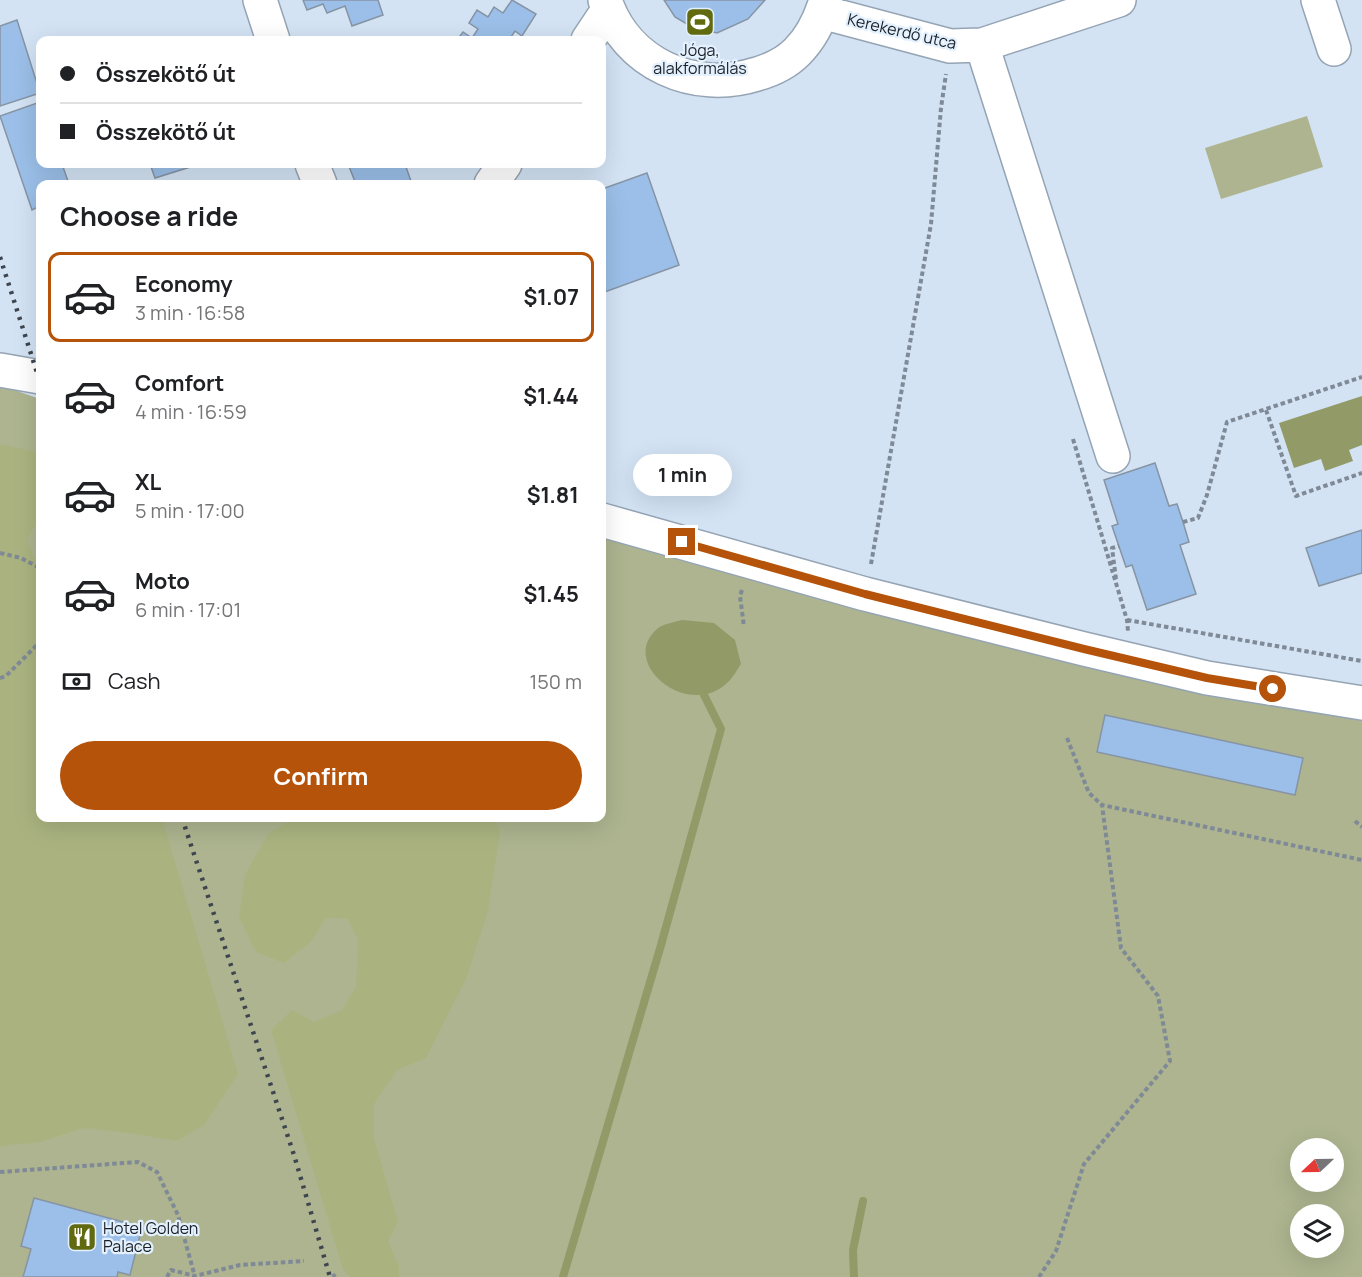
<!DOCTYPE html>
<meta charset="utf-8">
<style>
:root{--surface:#fff;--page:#f6f6f6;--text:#202124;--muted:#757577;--line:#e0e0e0;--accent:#b45309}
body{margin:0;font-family:Manrope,sans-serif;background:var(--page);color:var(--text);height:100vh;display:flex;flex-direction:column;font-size:22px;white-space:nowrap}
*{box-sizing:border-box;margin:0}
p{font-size:20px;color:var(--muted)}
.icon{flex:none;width:33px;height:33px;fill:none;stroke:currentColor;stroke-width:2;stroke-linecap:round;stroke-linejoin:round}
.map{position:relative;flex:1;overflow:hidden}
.side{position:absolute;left:36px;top:180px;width:570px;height:642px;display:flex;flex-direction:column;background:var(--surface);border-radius:12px;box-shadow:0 6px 24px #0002}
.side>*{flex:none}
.top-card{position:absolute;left:36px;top:36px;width:570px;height:132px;border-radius:12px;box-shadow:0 6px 24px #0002;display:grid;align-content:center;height:132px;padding:0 24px;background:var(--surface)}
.needle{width:39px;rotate:248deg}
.fabs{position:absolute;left:1290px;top:1138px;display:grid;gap:12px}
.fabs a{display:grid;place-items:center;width:54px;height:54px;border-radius:50%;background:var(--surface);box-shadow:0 6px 24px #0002;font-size:30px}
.end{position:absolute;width:27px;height:27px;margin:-14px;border:8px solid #b45309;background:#fff;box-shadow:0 0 0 3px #fff}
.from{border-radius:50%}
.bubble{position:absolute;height:42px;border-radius:21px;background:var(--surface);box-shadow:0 6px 24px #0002;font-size:20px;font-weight:700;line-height:42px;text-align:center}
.top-card b{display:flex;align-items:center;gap:21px;height:57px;font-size:22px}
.top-card b+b{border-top:2px solid var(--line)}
.top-card i{width:15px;height:15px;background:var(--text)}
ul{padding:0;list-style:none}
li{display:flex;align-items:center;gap:18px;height:90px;margin:0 12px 9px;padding:0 12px;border:3px solid transparent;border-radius:12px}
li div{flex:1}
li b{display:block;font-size:22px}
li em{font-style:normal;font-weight:700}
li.selected{border-color:var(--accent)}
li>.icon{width:54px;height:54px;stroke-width:1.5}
h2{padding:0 24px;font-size:27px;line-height:72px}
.pay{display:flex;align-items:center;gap:15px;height:66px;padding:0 24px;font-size:22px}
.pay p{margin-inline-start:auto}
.action{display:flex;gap:12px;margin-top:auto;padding:12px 24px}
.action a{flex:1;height:69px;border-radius:36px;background:var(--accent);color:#fff;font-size:24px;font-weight:700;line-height:69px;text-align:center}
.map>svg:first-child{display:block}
.green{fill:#adb48f;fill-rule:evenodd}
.forest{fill:#aab380}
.water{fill:#929a68}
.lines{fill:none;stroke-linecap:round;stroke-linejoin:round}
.stream{stroke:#929a68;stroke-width:8}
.building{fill:#9bbfe8;stroke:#8694a4;stroke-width:1.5}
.minor-casing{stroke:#95a4b4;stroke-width:36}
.path{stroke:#7f8a96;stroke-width:4;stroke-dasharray:4.5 3;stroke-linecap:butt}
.minor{stroke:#fff;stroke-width:33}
.rail{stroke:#3e454e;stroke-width:4.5;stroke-dasharray:3 6;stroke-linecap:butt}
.route{stroke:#b45309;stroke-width:8}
.labels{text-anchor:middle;stroke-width:4.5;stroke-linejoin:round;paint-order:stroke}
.street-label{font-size:16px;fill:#1b2027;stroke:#e3f0fe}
.poi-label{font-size:16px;fill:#1b2027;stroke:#e3f0fe}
</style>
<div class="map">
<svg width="1362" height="1277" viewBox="0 0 1362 1277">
<rect width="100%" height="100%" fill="#d3e3f4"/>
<!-- green -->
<path class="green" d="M1307,116L1323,167L1221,199L1205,148Z
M0,385L40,399V818H602V525L1362,703V1277H0ZM1300,1149H1334V1182H1300ZM1300,1215H1334V1248H1300Z"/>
<!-- forest -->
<path class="forest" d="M0,444L40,453V516L27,540L40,572V818H162L238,1074L204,1125L177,1141L130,1133L83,1128L41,1142L0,1146Z
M294,818H495L500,832L488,911L466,979L426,1058L397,1070L374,1104V1139L398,1222L388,1241L399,1267V1277H350L343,1269L271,1030L292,1010L314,1022L342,1010L356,987L358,940L348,919L326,918L311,942L284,963L256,952L239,917L245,875L268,834Z"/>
<!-- water -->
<path class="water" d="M1362,396V445L1349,450L1353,461L1325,471L1321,459L1294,468L1279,423Z
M682,620L714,623L735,640L741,664C737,670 733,678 727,683C688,720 618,663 657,629C662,624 675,622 682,620Z"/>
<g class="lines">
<!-- stream -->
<path class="stream" d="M563,1277L661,945L721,729L704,695
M854,1277L853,1250L863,1201"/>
</g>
<!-- building -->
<path class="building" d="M303,0H378L383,15L352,26L345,6L327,13L323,4L307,10Z
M512,0L536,14L522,36L515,31L509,40H457L463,32L472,38L478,29L469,23L477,10L488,17L494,7L503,13Z
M664,0H765L748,19L717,33L692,27L675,17Z
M17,20L40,93L0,106V26Z
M40,102V164H62L69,184H40V206L32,210L0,116Z
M150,164H200L155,178Z
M348,164H405L412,184H356Z
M647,173L679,265L602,293V189Z
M1155,463L1169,506L1177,504L1183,522L1189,542L1180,545L1196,594L1147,610L1132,565L1126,567L1112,526L1118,524L1104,480Z
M1362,530V573L1319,586L1306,548Z
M1105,715L1303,758L1295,795L1097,752Z
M34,1198L142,1227L130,1275L118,1272L117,1277H23L31,1249L21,1246Z"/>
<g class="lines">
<!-- minor casing -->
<g class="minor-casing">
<path id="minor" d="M260,0L273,40
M605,0C626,64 694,94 757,74C771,70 787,62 797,52C812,37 820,20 826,0
M1318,0L1334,49
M822,12L950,46L982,45L1119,0
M588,40L608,10
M982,45L1113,456
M312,164L320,184
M491,184L505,164
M0,370L40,377
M602,520L865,594L1084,649L1207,678L1362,703"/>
</g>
<!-- path -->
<path class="path" d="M1266,410L1296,496L1362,473
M1073,439L1127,620L1128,631
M1183,522L1198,518L1207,495L1227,422L1362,377
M0,553L21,558L40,568
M871,564L931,224L941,108L946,74
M1116,579L1112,548L1119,546
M742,590L740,596L744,627
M1127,620L1362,661
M0,678L6,676L40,642
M1067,738L1089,793L1102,805L1362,860
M1355,821L1362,827
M0,1172L138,1162L157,1172L178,1215L195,1277
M333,1274L335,1277
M167,1277L171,1270L195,1276L240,1265L304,1261
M1039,1277L1056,1251L1084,1164L1170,1061L1158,996L1121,948L1102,805"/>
<!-- minor -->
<use href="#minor" class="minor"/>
<!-- rail -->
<path class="rail" d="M0,257L40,382
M182,818L294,1155L330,1277"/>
</g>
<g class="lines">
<!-- route -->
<path class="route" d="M682,542L865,594L1084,649L1207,678L1273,689"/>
</g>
<!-- icons -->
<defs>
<g id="stadium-square" transform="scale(1.5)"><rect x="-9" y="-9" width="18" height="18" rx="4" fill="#616a0f" stroke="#e3f0fe"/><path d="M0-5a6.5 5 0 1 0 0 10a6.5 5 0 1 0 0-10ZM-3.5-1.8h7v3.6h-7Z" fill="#fff"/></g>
<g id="restaurant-square" transform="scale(1.5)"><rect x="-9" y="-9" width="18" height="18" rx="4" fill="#616a0f" stroke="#e3f0fe"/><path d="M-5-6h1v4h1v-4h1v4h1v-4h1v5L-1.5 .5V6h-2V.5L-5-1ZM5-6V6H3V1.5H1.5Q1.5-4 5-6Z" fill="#fff"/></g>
</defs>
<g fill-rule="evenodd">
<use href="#stadium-square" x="700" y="22"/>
<use href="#restaurant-square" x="82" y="1237"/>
</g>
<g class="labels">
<!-- street labels -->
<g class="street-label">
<text transform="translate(902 31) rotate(13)" y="6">Kerekerdő utca</text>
</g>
<!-- poi labels -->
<g class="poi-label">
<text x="700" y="56">Jóga,<tspan x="700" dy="18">alakformálás</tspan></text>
<text x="103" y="1234" text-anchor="start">Hotel Golden<tspan x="103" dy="18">Palace</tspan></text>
</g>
</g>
</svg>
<div class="fabs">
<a><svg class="needle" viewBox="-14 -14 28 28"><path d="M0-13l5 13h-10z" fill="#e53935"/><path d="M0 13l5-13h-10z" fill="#757577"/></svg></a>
<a><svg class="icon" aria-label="layers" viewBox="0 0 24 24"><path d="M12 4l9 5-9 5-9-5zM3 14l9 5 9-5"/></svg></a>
</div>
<i class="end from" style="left:1273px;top:689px"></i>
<i class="end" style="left:682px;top:542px"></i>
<div class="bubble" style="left:633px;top:454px;width:99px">1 min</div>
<div class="top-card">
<b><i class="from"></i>Összekötő út</b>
<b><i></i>Összekötő út</b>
</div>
<section class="side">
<h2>Choose a ride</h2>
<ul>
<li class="selected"><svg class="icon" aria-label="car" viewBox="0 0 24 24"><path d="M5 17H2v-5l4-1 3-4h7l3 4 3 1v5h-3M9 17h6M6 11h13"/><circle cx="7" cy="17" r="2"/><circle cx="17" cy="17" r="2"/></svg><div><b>Economy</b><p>3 min · 16:58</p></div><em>$1.07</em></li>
<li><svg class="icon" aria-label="car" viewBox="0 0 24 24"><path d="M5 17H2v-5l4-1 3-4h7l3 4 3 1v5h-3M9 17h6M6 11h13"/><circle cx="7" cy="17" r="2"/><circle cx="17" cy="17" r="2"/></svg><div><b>Comfort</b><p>4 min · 16:59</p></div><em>$1.44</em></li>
<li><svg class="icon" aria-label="car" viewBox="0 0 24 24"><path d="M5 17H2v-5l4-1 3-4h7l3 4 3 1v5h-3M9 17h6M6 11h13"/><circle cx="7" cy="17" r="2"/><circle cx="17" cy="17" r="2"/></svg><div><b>XL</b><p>5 min · 17:00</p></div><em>$1.81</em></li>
<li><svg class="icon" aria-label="car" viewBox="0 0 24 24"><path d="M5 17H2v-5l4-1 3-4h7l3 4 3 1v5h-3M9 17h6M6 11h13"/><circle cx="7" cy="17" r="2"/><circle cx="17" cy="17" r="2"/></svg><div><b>Moto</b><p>6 min · 17:01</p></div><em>$1.45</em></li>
</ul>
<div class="pay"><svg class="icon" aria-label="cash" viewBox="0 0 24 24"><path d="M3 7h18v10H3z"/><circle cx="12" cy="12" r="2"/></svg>Cash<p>150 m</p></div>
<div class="action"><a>Confirm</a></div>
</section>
</div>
